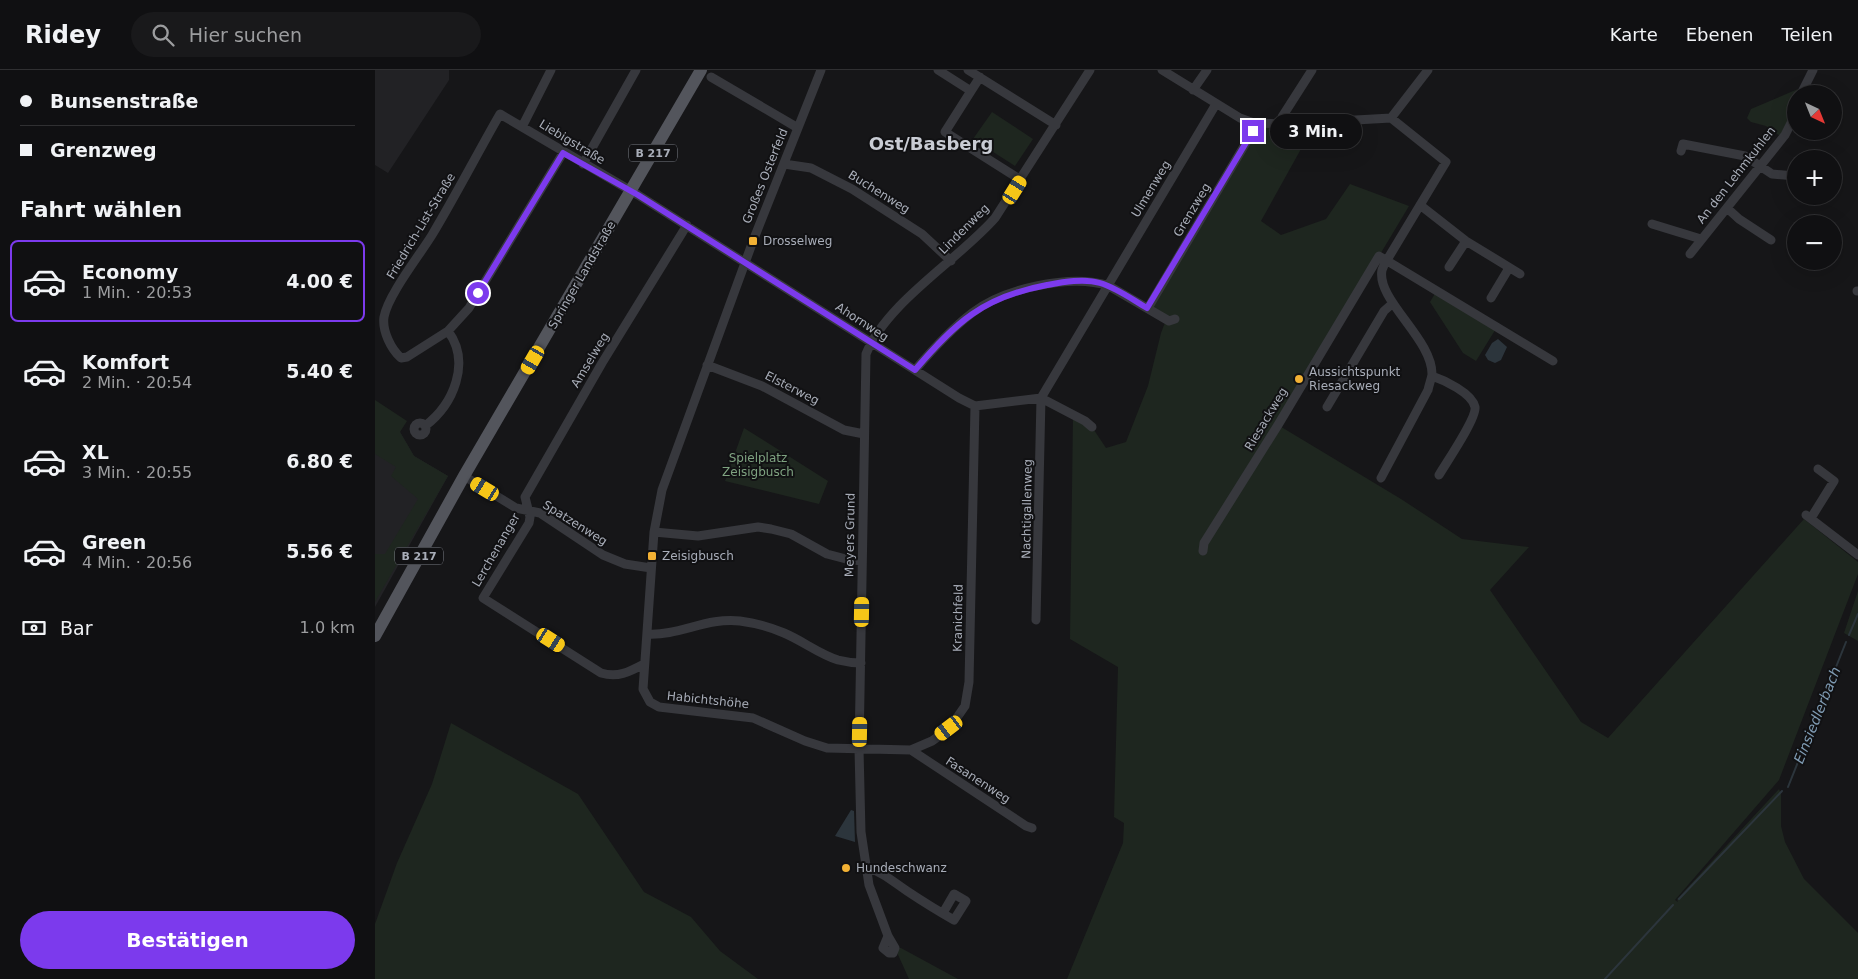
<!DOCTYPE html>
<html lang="de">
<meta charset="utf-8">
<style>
:root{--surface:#101012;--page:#19191b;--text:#f1f3f6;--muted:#9c9d9f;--line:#303032;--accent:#7c3aed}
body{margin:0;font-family:"DejaVu Sans",sans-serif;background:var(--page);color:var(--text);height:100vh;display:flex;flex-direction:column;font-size:19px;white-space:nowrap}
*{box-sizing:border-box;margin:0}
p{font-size:16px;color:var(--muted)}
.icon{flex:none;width:28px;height:28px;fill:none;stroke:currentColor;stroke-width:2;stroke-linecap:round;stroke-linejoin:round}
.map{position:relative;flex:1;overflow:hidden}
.sheet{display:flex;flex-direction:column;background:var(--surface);width:375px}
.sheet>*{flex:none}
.banner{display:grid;align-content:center;height:110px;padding:0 20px;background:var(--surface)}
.needle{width:32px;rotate:137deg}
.tools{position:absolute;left:1412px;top:15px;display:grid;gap:10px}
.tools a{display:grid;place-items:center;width:55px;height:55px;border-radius:50%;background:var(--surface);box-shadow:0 5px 20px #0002,0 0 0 1px var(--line);font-size:25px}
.end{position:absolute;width:22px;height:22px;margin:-11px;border:6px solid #7c3aed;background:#fff;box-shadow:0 0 0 2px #fff}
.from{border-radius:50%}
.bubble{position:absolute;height:35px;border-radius:18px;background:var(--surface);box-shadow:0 5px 20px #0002,0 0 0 1px var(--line);font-size:16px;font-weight:800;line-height:35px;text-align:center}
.car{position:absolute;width:15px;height:30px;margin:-15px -8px;border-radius:6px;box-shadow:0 0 4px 1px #0007;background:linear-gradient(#f5c518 24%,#345 0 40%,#f5c518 0 76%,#345 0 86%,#f5c518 0)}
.banner b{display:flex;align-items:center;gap:18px;height:48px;font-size:19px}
.banner b+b{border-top:1px solid var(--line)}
.banner i{width:12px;height:12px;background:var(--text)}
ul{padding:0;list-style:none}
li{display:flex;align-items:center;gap:15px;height:82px;margin:0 10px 8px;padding:0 10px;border:2px solid transparent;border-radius:8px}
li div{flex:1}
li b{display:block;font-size:19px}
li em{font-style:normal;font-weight:800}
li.on{border-color:var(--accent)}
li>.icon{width:45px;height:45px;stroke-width:1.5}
h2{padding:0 20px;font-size:22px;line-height:60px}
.pay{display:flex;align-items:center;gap:12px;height:55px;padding:0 20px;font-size:19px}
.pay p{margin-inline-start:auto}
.primary-button{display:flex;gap:10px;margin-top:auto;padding:10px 20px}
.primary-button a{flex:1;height:58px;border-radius:30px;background:var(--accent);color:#fff;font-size:20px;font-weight:800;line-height:58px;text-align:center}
header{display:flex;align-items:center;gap:30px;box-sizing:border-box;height:70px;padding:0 25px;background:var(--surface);border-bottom:1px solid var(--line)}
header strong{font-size:24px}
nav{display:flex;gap:28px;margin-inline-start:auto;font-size:18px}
.search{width:350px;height:45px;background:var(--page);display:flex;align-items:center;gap:12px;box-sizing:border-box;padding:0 18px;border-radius:28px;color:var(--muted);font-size:19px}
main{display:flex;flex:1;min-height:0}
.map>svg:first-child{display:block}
.built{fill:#222225}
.green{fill:#1e261f}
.water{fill:#2c353c}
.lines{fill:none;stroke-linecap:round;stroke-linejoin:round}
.stream{stroke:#2c353c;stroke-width:2}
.street{stroke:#37383d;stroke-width:9}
.primary{stroke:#53555c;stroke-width:12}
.route{stroke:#7c3aed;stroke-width:6}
.poi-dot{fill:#f2b134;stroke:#111113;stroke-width:2}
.labels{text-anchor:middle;stroke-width:4;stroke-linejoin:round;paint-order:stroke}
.shield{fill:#111113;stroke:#7b7e86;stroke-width:1}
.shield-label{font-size:11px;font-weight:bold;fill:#a8adb8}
.street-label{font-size:12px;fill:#a8adb8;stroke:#111113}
.poi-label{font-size:12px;fill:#a8adb8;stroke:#111113;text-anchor:start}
.park-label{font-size:12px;fill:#7fa381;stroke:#111113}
.water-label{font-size:14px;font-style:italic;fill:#7f9bb3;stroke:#111113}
.district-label{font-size:18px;font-weight:bold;fill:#c9ccd4;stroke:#111113}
</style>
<header>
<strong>Ridey</strong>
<div class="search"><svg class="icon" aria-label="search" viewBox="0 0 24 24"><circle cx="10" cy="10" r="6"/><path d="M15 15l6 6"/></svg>Hier suchen</div>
<nav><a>Karte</a><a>Ebenen</a><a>Teilen</a></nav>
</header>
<main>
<section class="sheet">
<div class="banner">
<b><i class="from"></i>Bunsenstraße</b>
<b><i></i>Grenzweg</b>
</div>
<h2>Fahrt wählen</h2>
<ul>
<li class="on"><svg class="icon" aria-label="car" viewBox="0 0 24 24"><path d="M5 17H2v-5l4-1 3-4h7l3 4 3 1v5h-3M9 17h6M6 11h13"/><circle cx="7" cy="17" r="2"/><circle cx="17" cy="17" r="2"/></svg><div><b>Economy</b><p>1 Min. · 20:53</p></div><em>4.00 €</em></li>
<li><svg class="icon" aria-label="car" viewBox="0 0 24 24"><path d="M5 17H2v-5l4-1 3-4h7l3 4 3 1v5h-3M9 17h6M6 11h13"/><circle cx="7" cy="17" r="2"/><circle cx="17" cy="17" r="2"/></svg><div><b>Komfort</b><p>2 Min. · 20:54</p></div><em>5.40 €</em></li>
<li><svg class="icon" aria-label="car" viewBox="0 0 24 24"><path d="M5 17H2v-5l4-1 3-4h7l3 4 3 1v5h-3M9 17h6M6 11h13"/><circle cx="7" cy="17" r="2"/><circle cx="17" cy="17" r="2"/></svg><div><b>XL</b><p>3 Min. · 20:55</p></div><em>6.80 €</em></li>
<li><svg class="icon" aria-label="car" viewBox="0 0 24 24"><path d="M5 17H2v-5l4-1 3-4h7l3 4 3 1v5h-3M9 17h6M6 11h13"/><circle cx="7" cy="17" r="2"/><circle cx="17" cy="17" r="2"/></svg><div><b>Green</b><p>4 Min. · 20:56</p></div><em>5.56 €</em></li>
</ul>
<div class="pay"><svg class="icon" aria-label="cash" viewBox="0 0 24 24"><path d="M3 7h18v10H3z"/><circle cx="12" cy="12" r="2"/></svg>Bar<p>1.0 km</p></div>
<div class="primary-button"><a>Bestätigen</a></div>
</section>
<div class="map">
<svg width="1483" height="909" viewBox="0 0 1483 909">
<rect width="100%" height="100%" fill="#161618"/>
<!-- built -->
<path class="built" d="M0,0H74V10L13,103L0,95Z
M0,347L25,362L39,386L73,406L0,537Z"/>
<!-- green -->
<path class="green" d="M1423,19L1413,53L1405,66L1391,56L1376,52L1372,48L1376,39Z
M617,42L658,69L640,96L598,69Z
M941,52L886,151L906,165L951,149L975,114L1034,136L903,355L1026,429L1087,469L1154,477L1115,520L1206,652L1233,668L1429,449L1483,492V504L1404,710L1300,830L1303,832L1302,829L1404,719L1406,724V756L1410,772L1429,809L1483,863V909H692L748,773L749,753L739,747L743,597L695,569L698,345L717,357L731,378L751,372L773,316L786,263L791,250L773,238L879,53Z
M1062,220L1122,257L1101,291L1088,283L1055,232Z
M0,330L32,351L25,362L39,386L73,406L0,532V484H10L43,429L16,406L21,397L0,384Z
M369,358L453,411L444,434L350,411Z
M1483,521V571L1469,563Z
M76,653L203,724L269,822L316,847L345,881L383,909H0V854L22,793L57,714Z
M520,878H526L583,909H534Z"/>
<!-- water -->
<path class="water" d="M1123,269L1132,277L1126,290L1120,293L1113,290L1110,285L1117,273Z
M476,740L479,741L480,772L460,766Z"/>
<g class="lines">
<!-- stream -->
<path class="stream" d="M1474,565L1483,544
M1413,717L1471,572
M1304,829L1407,721
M1230,909L1298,835"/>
<!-- street -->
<path class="street" d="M446,0L378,171L287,420L279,462L268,619L275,632L284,637L378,648L430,671L452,678L536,680L557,671L574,659L590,636L594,612L600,336
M563,0L596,21L605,7
M593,0L681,55
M787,0L865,48L879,53L910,54L1016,48L1071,92L1012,190C1010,193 1008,197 1007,200C1001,230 1058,269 1057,305C1056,310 1054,315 1053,320L1006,408
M336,7L423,58
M818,20L832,0
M596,21L570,62L646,110
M1426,24L1438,0
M1016,48L1053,0
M907,53V47L937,0
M147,57L176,0
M1306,81L1308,74L1370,86L1397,104L1421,106
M188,83L94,238L73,261L32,287L26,288C16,279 7,261 9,247C13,225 44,186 57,165C81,125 102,84 125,44L263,125L584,328L600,336L666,328L710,351L717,357
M208,94L261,0
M409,94L436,98L477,119L547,164L576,191
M1045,135L1091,171L1145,204
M1352,138L1364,149L1396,170
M1277,154L1326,169
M1315,184L1410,65L1416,53L1421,39
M1074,197L1091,171
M1482,221H1483
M1116,228L1134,198
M773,238L878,61L879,53
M332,295L387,316L469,360L489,364
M540,300C557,280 576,259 597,243C628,219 696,203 734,216L794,251L800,249
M1057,306C1069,310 1097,323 1100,337C1102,348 1071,393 1064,405
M952,337L1009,241L1018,233
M39 359a6 6 0 1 1 12 0a6 6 0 1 1-12 0Z
M50,356C79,334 96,292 73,261
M89,406L141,438L165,443L228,485L250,494L276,498
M1431,445L1483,485
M1436,448L1459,411L1443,399
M279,462L323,466L383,457L396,459L416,464L452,484L471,489L487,491
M828,481L829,473L903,355L1004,186L1178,291
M661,550L666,328L841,34
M272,564C304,566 332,547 365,551C380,553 395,557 409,563C428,571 444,584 463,590C471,592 479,593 486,593
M269,594C254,602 243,608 226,603L108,528L154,453L155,447L150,427L227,293L312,155
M536,680L651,756L657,758
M491,797C509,803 517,811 532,821C547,831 563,841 579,850L591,831L579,824L568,843
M513,866L520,878L518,883H514L508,878L513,866L494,815L486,762L484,679L491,284C512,232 582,191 620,148L715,0"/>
<!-- primary -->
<path class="primary" d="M0,566L89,406L326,0"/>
</g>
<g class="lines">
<!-- route -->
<path class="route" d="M103,223L188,83L263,125L540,300C581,252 608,227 672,215C688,212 709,208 725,213C742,218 758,230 772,238L878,61"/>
</g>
<!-- markers -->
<g class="poi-dot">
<rect x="373" y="166" width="10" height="10" rx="2.5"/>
<circle cx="924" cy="309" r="5"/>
<rect x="272" y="481" width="10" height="10" rx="2.5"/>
<circle cx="471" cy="798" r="5"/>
</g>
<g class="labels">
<!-- shield labels -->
<g class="shield">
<rect x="254" y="74.5" width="48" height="17" rx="4"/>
<rect x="20" y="477.5" width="48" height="17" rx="4"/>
</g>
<g class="shield-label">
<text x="278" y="87">B 217</text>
<text x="44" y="490">B 217</text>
</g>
<!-- street labels -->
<g class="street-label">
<text transform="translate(197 72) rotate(31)" y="4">Liebigstraße</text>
<text transform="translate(1361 105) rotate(-52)" y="4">An den Lehmkuhlen</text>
<text transform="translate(390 106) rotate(-68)" y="4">Großes Osterfeld</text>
<text transform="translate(776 119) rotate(-59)" y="4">Ulmenweg</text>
<text transform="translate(504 122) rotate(32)" y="4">Buchenweg</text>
<text transform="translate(817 140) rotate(-59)" y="4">Grenzweg</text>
<text transform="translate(46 156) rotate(-59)" y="4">Friedrich-List-Straße</text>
<text transform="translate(589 159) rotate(-45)" y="4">Lindenweg</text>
<text transform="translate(207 205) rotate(-60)" y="4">Springer Landstraße</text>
<text transform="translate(487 252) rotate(33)" y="4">Ahornweg</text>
<text transform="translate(215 290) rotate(-59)" y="4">Amselweg</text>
<text transform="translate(417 318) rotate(27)" y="4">Elsterweg</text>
<text transform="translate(891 349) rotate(-59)" y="4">Riesackweg</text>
<text transform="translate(652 439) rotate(-89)" y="4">Nachtigallenweg</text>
<text transform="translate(200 453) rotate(32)" y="4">Spatzenweg</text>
<text transform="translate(475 465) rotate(-89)" y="4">Meyers Grund</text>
<text transform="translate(121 480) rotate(-60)" y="4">Lerchenanger</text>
<text transform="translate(583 548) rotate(-89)" y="4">Kranichfeld</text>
<text transform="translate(333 630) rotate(6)" y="4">Habichtshöhe</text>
<text transform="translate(603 710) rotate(33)" y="4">Fasanenweg</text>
</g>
<!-- poi labels -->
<g class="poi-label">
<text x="388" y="175">Drosselweg</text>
<text x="934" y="306">Aussichtspunkt<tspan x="934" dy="14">Riesackweg</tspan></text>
<text x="287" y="490">Zeisigbusch</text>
<text x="481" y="802">Hundeschwanz</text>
</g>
<!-- park labels -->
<g class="park-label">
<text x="383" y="392">Spielplatz<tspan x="383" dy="14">Zeisigbusch</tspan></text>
</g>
<!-- water labels -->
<g class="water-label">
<text transform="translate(1442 645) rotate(-68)" y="5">Einsiedlerbach</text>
</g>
<!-- district labels -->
<g class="district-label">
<text x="556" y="80">Ost/Basberg</text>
</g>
</g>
</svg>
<div class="tools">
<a><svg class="needle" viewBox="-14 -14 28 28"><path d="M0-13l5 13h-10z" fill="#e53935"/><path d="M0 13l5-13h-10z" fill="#9c9d9f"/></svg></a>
<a>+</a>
<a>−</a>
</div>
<i class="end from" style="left:103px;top:223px"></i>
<i class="end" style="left:878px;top:61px"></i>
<div class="bubble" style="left:895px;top:44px;width:92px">3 Min.</div>
<i class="car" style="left:640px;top:120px;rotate:32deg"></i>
<i class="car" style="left:158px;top:290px;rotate:210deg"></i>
<i class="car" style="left:110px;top:419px;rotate:301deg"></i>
<i class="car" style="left:487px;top:542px;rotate:1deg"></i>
<i class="car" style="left:176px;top:570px;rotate:122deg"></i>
<i class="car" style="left:574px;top:658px;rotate:233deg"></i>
<i class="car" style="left:485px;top:662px;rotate:1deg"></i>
</div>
</main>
